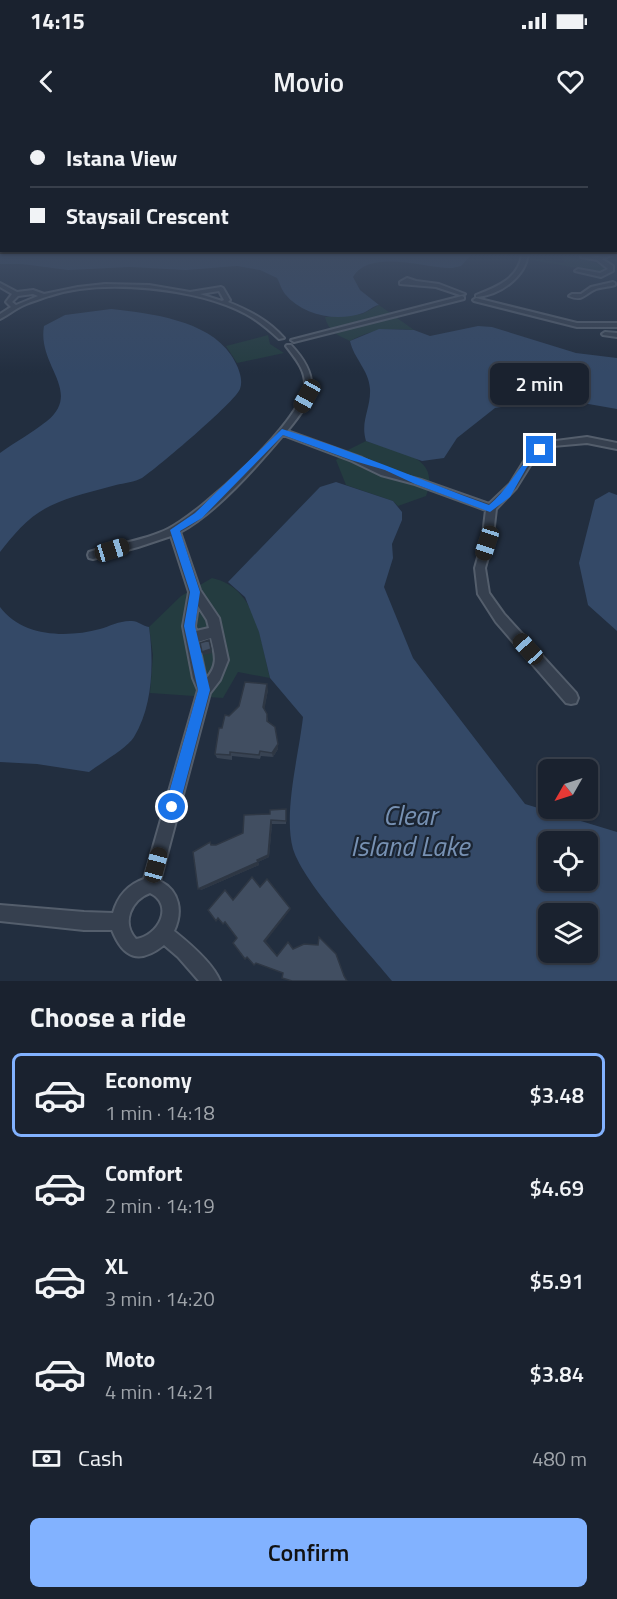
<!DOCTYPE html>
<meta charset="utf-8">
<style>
:root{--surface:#1a222f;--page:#232a37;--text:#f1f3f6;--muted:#9fa4aa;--line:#383f4b;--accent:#82b2ff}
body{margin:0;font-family:"Titillium Web",sans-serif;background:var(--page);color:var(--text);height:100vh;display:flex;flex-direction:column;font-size:22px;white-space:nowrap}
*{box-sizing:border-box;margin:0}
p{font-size:20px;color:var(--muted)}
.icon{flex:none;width:33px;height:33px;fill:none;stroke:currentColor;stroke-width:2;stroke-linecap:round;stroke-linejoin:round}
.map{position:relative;height:861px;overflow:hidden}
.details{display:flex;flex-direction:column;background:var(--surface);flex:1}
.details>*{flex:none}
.hud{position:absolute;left:0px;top:0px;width:618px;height:132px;box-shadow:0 2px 4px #0004,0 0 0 2px var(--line);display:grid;align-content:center;height:132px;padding:0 30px;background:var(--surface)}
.needle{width:39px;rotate:231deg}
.tools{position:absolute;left:538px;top:639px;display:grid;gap:12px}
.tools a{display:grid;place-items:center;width:60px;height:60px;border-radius:9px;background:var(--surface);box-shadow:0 2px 4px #0004,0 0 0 2px var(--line);font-size:30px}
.end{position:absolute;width:27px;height:27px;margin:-14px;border:8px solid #1a73e8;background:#fff;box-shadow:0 0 0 3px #fff}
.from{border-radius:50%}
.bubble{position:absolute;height:42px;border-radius:9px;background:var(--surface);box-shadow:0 2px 4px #0004,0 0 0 2px var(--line);font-size:20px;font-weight:600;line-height:42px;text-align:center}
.car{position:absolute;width:18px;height:36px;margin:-18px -9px;border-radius:8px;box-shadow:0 0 4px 2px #0007;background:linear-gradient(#222 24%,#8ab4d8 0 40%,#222 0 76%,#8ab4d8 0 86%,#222 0)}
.hud b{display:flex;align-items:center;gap:21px;height:57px;font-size:22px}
.hud b+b{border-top:2px solid var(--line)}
.hud i{width:15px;height:15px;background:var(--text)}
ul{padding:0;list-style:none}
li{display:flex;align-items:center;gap:18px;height:84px;margin:0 12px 9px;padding:0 18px;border:3px solid transparent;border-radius:9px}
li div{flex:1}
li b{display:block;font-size:22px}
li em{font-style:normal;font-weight:600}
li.active{border-color:var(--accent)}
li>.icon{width:54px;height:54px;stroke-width:1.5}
h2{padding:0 30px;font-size:27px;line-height:72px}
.pay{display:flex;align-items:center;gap:15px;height:66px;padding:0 30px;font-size:22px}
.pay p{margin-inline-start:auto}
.action{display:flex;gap:12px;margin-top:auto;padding:12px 30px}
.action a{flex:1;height:69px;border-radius:9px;background:var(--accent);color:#111;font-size:24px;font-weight:600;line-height:69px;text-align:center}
.status{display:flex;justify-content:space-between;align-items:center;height:42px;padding:0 30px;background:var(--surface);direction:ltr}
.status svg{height:16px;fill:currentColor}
header{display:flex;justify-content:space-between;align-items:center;height:78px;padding:0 30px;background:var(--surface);font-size:27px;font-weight:600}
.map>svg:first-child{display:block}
.green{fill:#243c40}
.water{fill:#344967;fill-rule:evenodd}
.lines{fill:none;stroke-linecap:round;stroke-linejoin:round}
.street-casing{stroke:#545e6c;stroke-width:4}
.street{fill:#36404f;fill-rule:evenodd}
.wall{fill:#384353}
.shaded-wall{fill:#2e3744}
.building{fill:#414e61;stroke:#2e3744;stroke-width:1.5}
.route{fill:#1a73e8}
.labels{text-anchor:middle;stroke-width:4.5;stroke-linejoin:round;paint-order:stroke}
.near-water-label{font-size:27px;font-style:italic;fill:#7791b3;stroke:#1b2533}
</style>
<div class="status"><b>14:15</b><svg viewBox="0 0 49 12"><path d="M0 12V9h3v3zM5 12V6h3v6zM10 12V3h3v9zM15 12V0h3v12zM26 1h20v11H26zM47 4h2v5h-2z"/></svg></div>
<header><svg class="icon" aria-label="back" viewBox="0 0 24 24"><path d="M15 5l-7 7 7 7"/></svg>Movio<svg class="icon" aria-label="heart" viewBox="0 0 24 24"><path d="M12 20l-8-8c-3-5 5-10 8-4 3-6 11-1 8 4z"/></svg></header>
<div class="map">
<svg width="617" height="861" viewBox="0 0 617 861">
<rect width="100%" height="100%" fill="#222e3f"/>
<!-- green -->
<path class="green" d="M564,136L592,141L605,148L601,152L531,140V138L564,143Z
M379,185L414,210C392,208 370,209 350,221C337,215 328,211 325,197L362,194Z
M268,215L270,224L284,233L237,243L226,226Z
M366,321C397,332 442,335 426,376L398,386L393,381L346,365L336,340L348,330Z
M212,458C257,468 260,519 270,558L238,552L223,578L150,573L153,535L149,507L181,476Z"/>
<!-- water -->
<path class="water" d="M0,133H473L461,146L452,148C427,149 370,128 353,157L360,170L379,185C372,186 369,191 363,193C337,202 303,196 285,174C281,169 280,163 277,158L260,150L237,146L186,150L130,147L68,150L22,144H0Z
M111,189C149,193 208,200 231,235C237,244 244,258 240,269C235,282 157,348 142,358C135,362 124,363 116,365C94,371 71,376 50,386C29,396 14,414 0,432V333C15,322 32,313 47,301C83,271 37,246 44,206L65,195Z
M478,206L492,207L576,233L617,238V289L554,278L495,288L457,318L444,338L422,341L366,321C360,301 371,289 370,269C369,250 354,239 350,221L379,209L414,210L430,216Z
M336,362L393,381L402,392V400L392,424L393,438L384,467L413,538L525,684L617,712V861H392C367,830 304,764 293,729C283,693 299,634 303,597L270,558L259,512L245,477L228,462L320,367ZM549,722H588V760H549ZM549,794H588V832H549Z
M609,372L617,375V511L588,485L579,443L595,380Z
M0,487C22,517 67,518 100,509C110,506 121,500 132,501C138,501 143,506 149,507C154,542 153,586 134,617C127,628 101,643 89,652L37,644L0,642Z"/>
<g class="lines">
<!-- street casing -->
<g class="street-casing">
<path id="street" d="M522,133H528C526,157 499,176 476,177V175C497,167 520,158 522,133Z
M610,133H617L602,139L613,146V151L601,157L575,151L578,149L600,153L608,149L597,140L581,137L584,135L598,137Z
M407,158L416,161L439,164L465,174L460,175L436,167L400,164V162Z
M613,162L615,163V165C609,167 601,167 596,169C584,174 583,182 569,176L572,174H581L591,167Z
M0,163L17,172L33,170L44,174L78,167L105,164L149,165L190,172L221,167L223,168L230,180L228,182C250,191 268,200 284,218L279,219C269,210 259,201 246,194C197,168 103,158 49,176C41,179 32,181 24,185C15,189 8,195 0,199V194L11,187L6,182L12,174L0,167ZM219,171L224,180L222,181L200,174ZM33,174L38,176L16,185L12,182L18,176Z
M462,176L464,177V179L294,222L291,220Z
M476,178L577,203H617V207H577L474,181L473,180Z
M605,212L617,213V217L603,215L602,214Z
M287,225H291C322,258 315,278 287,311L362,338L387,351L421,360L489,384L510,364L528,335L548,322L587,317L617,323V329L587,323L553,326L534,339L516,368L496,389L492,423L485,448L489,473L504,494L576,573L578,578L576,583L571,584L566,583L496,502L478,474L475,448L482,423L486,390L415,364L381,355L352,341L283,315C256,347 216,393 180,412L200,470L219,498L228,540L220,560L210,573L160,761C180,771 183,792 174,811C189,823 213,843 220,861H199L178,837L164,825C139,845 123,838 112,810H84L0,801V785L84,792L113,793C118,776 127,765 144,759L198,570L193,558L183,506L189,472L171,416L138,427L93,439L89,438L88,435L89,432C115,424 144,421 168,409C200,393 302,302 305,266C306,250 295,238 286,226ZM198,486L207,500L209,508L196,511L195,506ZM211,518C215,535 219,544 206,559L198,522ZM150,773C175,785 158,816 136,819C121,803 131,780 150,773Z"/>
</g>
<!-- street -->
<use href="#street" class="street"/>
</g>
<!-- wall -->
<path class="wall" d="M268,570L264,589L268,599V602L278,629L273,637L261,636L260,639L232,636V640L217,638L215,634L222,608L229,596Z
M286,689V704H272L269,737L258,742L259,745L201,770L212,724L213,725H216L243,713L270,694Z"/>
<!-- shaded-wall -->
<path class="shaded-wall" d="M209,520L212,533L203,535L202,532Z
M267,564L268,570L264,592L263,587Z
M275,607L278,629L273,637L272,633Z
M271,700L272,704L269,737L258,742L259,745L201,770L198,769L257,740Z
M290,788L291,789L266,821L278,836H277L264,821Z"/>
<!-- building -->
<path class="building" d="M209,520L211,529L202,532L200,523Z
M245,562L267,564L263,587L267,594V601L275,607L278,624L272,633L260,631L259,635L230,632V635L215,634L219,608H222L225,595L229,596L239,586Z
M286,689V701L271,700L268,735L257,740L258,742L198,769L193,732L210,722L211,725H216L243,713L244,695L270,694V690Z
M252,757L260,767L267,759L290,788L264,821L277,836L288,822L293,829L304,824L318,825L319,817L336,834L344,856L347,861H292L282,858L283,853L256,843L254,845L247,837L245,839L233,823L237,818L225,802L223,804L218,798L216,801L208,790L225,770L233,780Z"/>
<!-- sky -->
<linearGradient id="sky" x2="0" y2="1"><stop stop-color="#131923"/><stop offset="0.53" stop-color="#3e4c63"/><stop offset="1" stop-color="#3e4c63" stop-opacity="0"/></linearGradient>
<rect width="617" height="253" fill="url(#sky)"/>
<!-- route -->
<path class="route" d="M282,309C352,330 420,360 489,385C509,368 519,346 537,328L544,330L527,347L510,377L490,392L415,364L385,350L351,340L283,315L202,398L180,411L200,472L195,506L210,570L179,687L172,694L165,687L198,570L184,506L190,472L170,410L195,393Z"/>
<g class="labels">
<!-- near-water labels -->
<g class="near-water-label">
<text x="410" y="705">Clear<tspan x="410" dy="31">Island Lake</tspan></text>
</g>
</g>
</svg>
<div class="tools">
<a><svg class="needle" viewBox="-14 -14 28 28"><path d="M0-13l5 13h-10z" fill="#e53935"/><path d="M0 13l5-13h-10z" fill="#9fa4aa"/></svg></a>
<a><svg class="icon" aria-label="locate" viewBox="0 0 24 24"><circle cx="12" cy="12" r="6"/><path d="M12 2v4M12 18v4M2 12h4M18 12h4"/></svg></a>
<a><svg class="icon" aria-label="layers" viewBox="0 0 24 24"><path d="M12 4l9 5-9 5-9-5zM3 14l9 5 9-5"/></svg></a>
</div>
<i class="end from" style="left:172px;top:687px"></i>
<i class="end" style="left:540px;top:330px"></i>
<div class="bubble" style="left:490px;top:243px;width:99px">2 min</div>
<i class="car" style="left:307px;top:276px;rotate:209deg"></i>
<i class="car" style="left:487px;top:423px;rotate:198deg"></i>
<i class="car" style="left:112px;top:430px;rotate:73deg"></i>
<i class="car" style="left:528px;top:529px;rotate:318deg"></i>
<i class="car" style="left:156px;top:745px;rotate:15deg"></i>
<div class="hud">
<b><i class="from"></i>Istana View</b>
<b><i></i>Staysail Crescent</b>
</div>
</div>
<section class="details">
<h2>Choose a ride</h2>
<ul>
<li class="active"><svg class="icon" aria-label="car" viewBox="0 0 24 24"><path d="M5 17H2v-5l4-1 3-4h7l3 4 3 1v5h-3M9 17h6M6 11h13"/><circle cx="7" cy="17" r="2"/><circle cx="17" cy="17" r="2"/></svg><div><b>Economy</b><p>1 min · 14:18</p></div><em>$3.48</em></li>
<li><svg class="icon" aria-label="car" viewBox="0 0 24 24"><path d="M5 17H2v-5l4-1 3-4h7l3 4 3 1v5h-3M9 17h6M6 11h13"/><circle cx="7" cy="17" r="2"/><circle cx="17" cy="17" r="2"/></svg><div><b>Comfort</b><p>2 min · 14:19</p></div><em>$4.69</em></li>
<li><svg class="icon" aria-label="car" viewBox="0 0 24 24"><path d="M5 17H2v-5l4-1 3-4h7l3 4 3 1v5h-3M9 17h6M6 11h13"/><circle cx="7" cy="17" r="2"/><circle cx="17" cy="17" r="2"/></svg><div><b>XL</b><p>3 min · 14:20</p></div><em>$5.91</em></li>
<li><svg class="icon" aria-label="car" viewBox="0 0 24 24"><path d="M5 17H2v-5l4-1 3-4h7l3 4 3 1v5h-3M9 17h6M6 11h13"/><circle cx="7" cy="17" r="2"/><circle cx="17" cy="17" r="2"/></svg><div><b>Moto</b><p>4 min · 14:21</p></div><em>$3.84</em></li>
</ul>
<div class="pay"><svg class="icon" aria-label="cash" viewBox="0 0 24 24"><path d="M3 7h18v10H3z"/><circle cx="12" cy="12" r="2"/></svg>Cash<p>480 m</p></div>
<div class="action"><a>Confirm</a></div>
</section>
